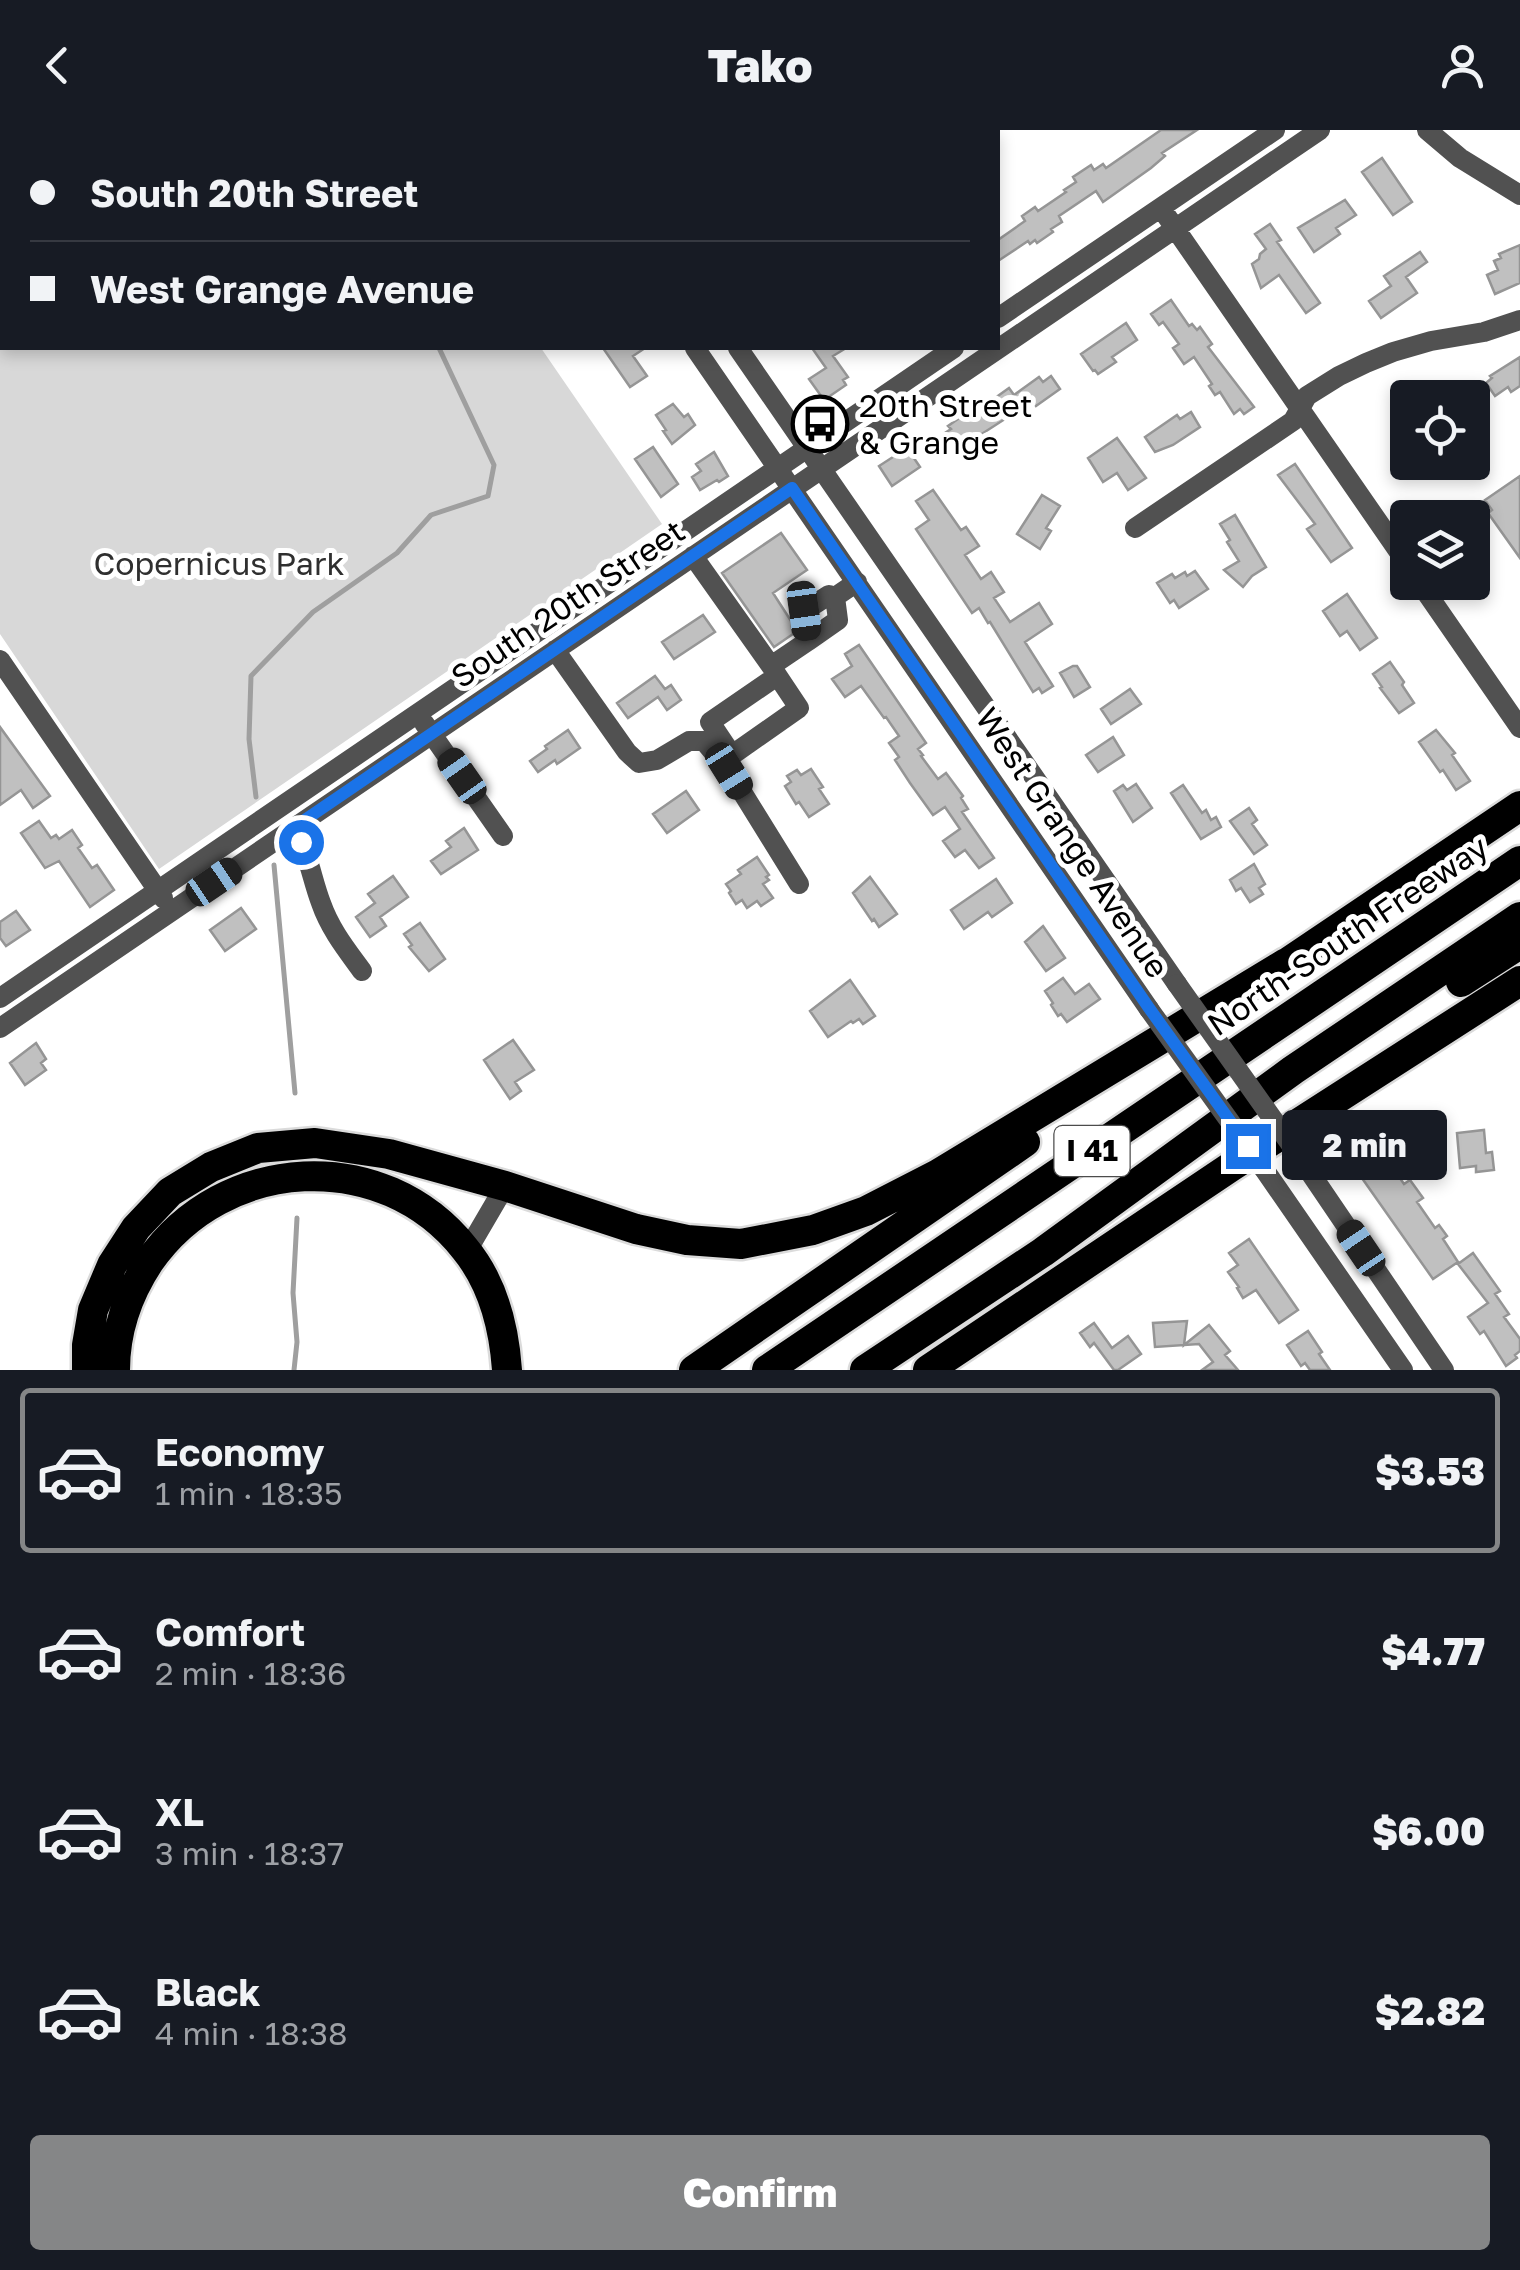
<!DOCTYPE html>
<meta charset="utf-8">
<style>
:root{--surface:#171b24;--page:#20242c;--text:#f1f3f6;--muted:#9ea1a6;--line:#363941;--accent:#858687}
body{margin:0;font-family:"Golos Text",sans-serif;background:var(--page);color:var(--text);height:100vh;display:flex;flex-direction:column;font-size:38px;white-space:nowrap}
*{box-sizing:border-box;margin:0}
p{font-size:32px;color:var(--muted)}
.icon{flex:none;width:55px;height:55px;fill:none;stroke:currentColor;stroke-width:2;stroke-linecap:round;stroke-linejoin:round}
.map{position:relative;height:1240px;overflow:hidden}
.sheet{display:flex;flex-direction:column;background:var(--surface);flex:1}
.sheet>*{flex:none}
.guide{position:absolute;left:0px;top:0px;width:1000px;height:220px;box-shadow:0 5px 15px #0003;display:grid;align-content:center;height:220px;padding:0 30px;background:var(--surface)}
.controls{position:absolute;left:1390px;top:250px;display:grid;gap:20px}
.controls a{display:grid;place-items:center;width:100px;height:100px;border-radius:10px;background:var(--surface);box-shadow:0 5px 15px #0003;font-size:50px}
.end{position:absolute;width:45px;height:45px;margin:-22px;border:12px solid #1a73e8;background:#fff;box-shadow:0 0 0 5px #fff}
.from{border-radius:50%}
.bubble{position:absolute;height:70px;border-radius:10px;background:var(--surface);box-shadow:0 5px 15px #0003;font-size:32px;font-weight:800;line-height:70px;text-align:center}
.car{position:absolute;width:30px;height:60px;margin:-30px -15px;border-radius:12px;box-shadow:0 0 8px 2px #0007;background:linear-gradient(#222 24%,#8ab4d8 0 40%,#222 0 76%,#8ab4d8 0 86%,#222 0)}
.guide b{display:flex;align-items:center;gap:35px;height:95px;font-size:38px}
.guide b+b{border-top:2px solid var(--line)}
.guide i{width:25px;height:25px;background:var(--text)}
ul{padding:18px 0 0;list-style:none}
li{display:flex;align-items:center;gap:30px;height:165px;margin:0 20px 15px;padding:0 10px;border:5px solid transparent;border-radius:10px}
li div{flex:1}
li b{display:block;font-size:38px}
li em{font-style:normal;font-weight:800}
li.active{border-color:var(--accent)}
li>.icon{width:90px;height:90px;stroke-width:1.5}
.action{display:flex;gap:20px;margin-top:auto;padding:20px 30px}
.action a{flex:1;height:115px;border-radius:10px;background:var(--accent);color:#fff;font-size:40px;font-weight:800;line-height:115px;text-align:center}
header{display:flex;justify-content:space-between;align-items:center;height:130px;padding:0 30px;background:var(--surface);font-size:45px;font-weight:800}
.map>svg:first-child{display:block}
.green{fill:#d8d8d8}
.lines{fill:none;stroke-linecap:round;stroke-linejoin:round}
.stream{stroke:#9f9f9f;stroke-width:5}
.building{fill:#c0c0c0;stroke:#959595;stroke-width:2.5}
.highway-casing{stroke:#dbdbdb;stroke-width:35}
.minor{stroke:#515151;stroke-width:20}
.highway{stroke:#000;stroke-width:30}
.minor-bridge{stroke:#515151;stroke-width:20}
.route{stroke:#1a73e8;stroke-width:12}
.labels{text-anchor:middle;stroke-width:10;stroke-linejoin:round;paint-order:stroke}
.shield{fill:#fff;stroke:#4c4c4c;stroke-width:2.5}
.shield-label{font-size:30px;font-weight:bold;fill:#000}
.poi-label{font-size:32px;fill:#000;stroke:#fff;text-anchor:start}
.park-label{font-size:32px;fill:#2f2f2f;stroke:#fff}
.street-label{font-size:32px;fill:#000;stroke:#fff}
</style>
<header><svg class="icon" aria-label="back" viewBox="0 0 24 24"><path d="M15 5l-7 7 7 7"/></svg>Tako<svg class="icon" aria-label="person" viewBox="0 0 24 24"><circle cx="12" cy="8" r="4"/><path d="M4 21q1-7 8-7t8 7"/></svg></header>
<div class="map">
<svg width="1520" height="1240" viewBox="0 0 1520 1240">
<rect width="100%" height="100%" fill="#fff"/>
<!-- green -->
<path class="green" d="M2,90V218H541L662,394L159,739L0,504V92Z"/>
<g class="lines">
<!-- stream -->
<path class="stream" d="M323,0L324,2
M256,667L249,609L251,546L313,482L397,423L431,385L488,366L494,335L439,218
M274,735L295,963
M294,1240L297,1212L293,1163L297,1088"/>
</g>
<!-- building -->
<path class="building" d="M1161,0H1197L1162,23L1165,26L1151,38L1103,72L1096,61L1059,86L1062,92L1051,99L1053,102L1037,113L1035,110L1030,114L1028,111L998,131V110L1025,91L1022,86L1035,77L1038,81L1066,62L1064,60L1076,52L1073,47L1091,35L1094,40L1103,34L1106,38Z
M1382,28L1412,72L1393,85L1362,42Z
M1345,70L1356,85L1336,98L1340,104L1314,122L1298,98Z
M1270,94L1281,110L1277,112L1320,173L1306,183L1279,145L1261,158L1252,134L1259,129L1260,124L1266,119L1255,104Z
M1520,115V153L1495,164L1487,145L1498,140L1494,131L1501,128L1499,124Z
M1420,122L1427,132L1406,147L1417,163L1381,188L1369,171L1391,156L1384,146Z
M1171,170L1189,196L1192,194L1197,200L1200,197L1212,214L1208,217L1254,277L1244,284L1240,279L1234,284L1220,262L1215,265L1209,256L1212,254L1194,227L1184,234L1173,218L1179,214L1163,192L1159,195L1151,184Z
M1126,193L1137,210L1112,227L1116,232L1098,244L1095,240L1093,241L1081,224Z
M603,218H645L633,226L647,246L630,257Z
M812,218H846L833,226L848,247L843,250L846,255L824,270L809,249L826,238Z
M1520,227V256L1511,262L1508,257L1495,266L1486,253L1492,248L1490,246Z
M1051,246L1060,259L1036,276L1033,271L952,323L940,306L951,299L948,296L965,284L967,288L1009,258L1014,265L1039,247L1043,252Z
M673,274L684,287L688,284L695,295L672,314L663,301L666,300L656,285Z
M1191,282L1200,297L1173,315L1155,322L1145,307L1177,285L1180,289Z
M1117,308L1146,348L1128,360L1117,343L1103,352L1088,328Z
M653,317L678,354L661,367L635,329Z
M907,318L920,337L892,356L879,336Z
M714,322L728,346L719,352L717,350L700,360L692,347L701,341L696,334Z
M1295,334L1352,418L1331,432L1307,399L1315,394L1278,345Z
M1520,346V428L1488,383L1492,380L1485,370Z
M933,360L961,400L966,397L979,416L965,425L981,449L991,442L1004,462L994,468L1010,492L1039,473L1052,494L1025,512L1053,556L1042,563L1039,558L1033,562L990,492L988,493L979,478L972,483L916,399L929,390L916,371Z
M1042,365L1060,376L1046,398L1051,401L1040,419L1017,404Z
M1235,385L1266,437L1252,446L1243,457L1224,440L1239,431L1227,412L1230,410L1220,394Z
M781,403L807,440L773,463L791,491L793,504L774,517L722,443Z
M1195,441L1208,459L1179,478L1174,470L1170,473L1157,453L1172,444L1175,448L1185,442L1187,446Z
M1347,464L1377,508L1360,520L1347,501L1340,506L1323,481Z
M703,485L715,502L674,529L662,512Z
M859,515L926,613L918,619L923,625L921,626L938,649L946,643L963,666L961,668L968,679L962,682L994,728L979,738L965,720L955,727L943,711L960,699L945,677L933,685L910,653L895,630L899,627L889,613L899,606L886,587L884,588L861,556L845,567L832,549L852,536L845,524Z
M1390,532L1404,552L1402,555L1414,573L1399,583L1380,558L1382,557L1373,544Z
M1073,536H1077L1090,557L1074,567L1060,543Z
M655,546L665,559L671,555L681,570L667,580L658,567L628,588L617,573Z
M1130,559L1141,574L1111,594L1101,579Z
M0,597L50,666L33,678L21,660L0,675Z
M568,600L580,618L557,634L555,630L538,642L530,631L547,619L545,616Z
M1436,600L1455,623L1452,625L1470,651L1456,660L1443,640L1440,642L1419,612Z
M1113,607L1124,625L1098,642L1086,625Z
M811,639L823,657L819,659L829,674L809,687L799,672L796,674L785,656L791,652L787,646L797,640L801,645Z
M1136,654L1152,678L1133,692L1114,661L1123,655L1127,660Z
M1183,655L1202,683L1206,680L1211,690L1216,687L1221,697L1201,709L1171,663Z
M686,661L699,680L667,703L653,684Z
M1249,678L1257,690L1252,694L1267,715L1254,724L1230,691Z
M39,691L51,708L56,705L59,709L72,700L82,715L78,718L92,738L97,735L114,760L90,777L59,731L45,738L21,703Z
M464,698L478,720L441,744L431,731L451,717L446,711Z
M757,727L769,745L766,747L769,750L763,754L773,768L761,776L757,771L747,778L742,770L736,774L729,763L731,761L726,754L741,744L738,740Z
M1254,734L1265,754L1259,758L1263,764L1250,772L1241,758L1236,761L1230,750Z
M393,746L408,767L380,787L386,796L370,807L356,787L375,773L368,764Z
M870,747L897,784L879,797L874,789L872,791L853,763Z
M996,749L1012,773L992,787L988,782L964,799L951,780Z
M241,778L256,799L225,821L210,800Z
M16,781L30,800L6,816L0,808V792Z
M420,793L445,829L429,841L409,817L412,815L404,804Z
M1043,796L1065,828L1046,841L1025,812Z
M1063,848L1075,864L1089,854L1100,869L1067,892L1061,884L1058,886L1051,875L1053,873L1045,861Z
M850,850L875,886L863,894L859,889L853,893L851,891L828,907L810,881Z
M513,910L534,940L515,952L521,961L510,969L484,930Z
M36,913L46,929L41,933L46,940L25,955L10,933Z
M1484,1000L1486,1023L1492,1022L1494,1040L1476,1042V1036L1460,1038L1457,1003Z
M1383,1024L1404,1054L1410,1050L1423,1068L1417,1072L1435,1098L1439,1095L1447,1106L1443,1109L1458,1132L1433,1149L1357,1041Z
M1249,1109L1298,1180L1279,1193L1256,1160L1243,1168L1237,1158L1239,1157L1228,1142L1238,1135L1229,1123Z
M1473,1123L1500,1161L1495,1164L1509,1184L1504,1187L1520,1209V1221L1515,1225L1517,1228L1506,1236L1484,1201L1480,1204L1468,1187L1488,1173L1458,1134Z
M1187,1191L1184,1215L1209,1195L1230,1221L1225,1225L1238,1240H1202L1213,1232L1199,1214L1155,1217L1153,1193Z
M1094,1193L1112,1218L1128,1206L1141,1224L1118,1240H1114L1094,1213L1090,1217L1080,1203Z
M1308,1201L1322,1222L1319,1224L1330,1240H1310L1305,1233L1301,1236L1287,1215Z"/>
<g class="lines">
<!-- highway casing -->
<g class="highway-casing">
<path id="highway" d="M1269,845L1520,676
M1461,852L1520,814
M87,1240V1215L93,1180L112,1135L136,1098L170,1062L211,1037L258,1018L315,1013L389,1024L505,1056L636,1099L687,1110L741,1114L813,1100L866,1081L938,1044L1286,833
M115,1240C115,1202 128,1164 149,1132C223,1025 383,1015 465,1119C493,1153 504,1197 507,1240
M694,1240L1025,1012
M767,1240L1520,731
M865,1240L1043,1122L1293,940L1520,787
M928,1240L1232,1036L1520,851"/>
</g>
<!-- minor -->
<path class="minor" d="M546,0L548,2
M588,0L590,2
M1427,0L1460,28L1520,65
M59,2L62,0
M0,59L2,57
M1161,78L1408,435
M998,188L1275,0
M695,218L1149,879
M738,218L1177,854
M1135,398L1293,291L1307,266L1339,246L1366,233L1393,222L1431,211L1484,202L1520,190
M693,426L771,536L808,511L804,481L829,465L835,467L857,452
M1419,452L1520,598
M808,511L838,490L835,467
M555,520L627,622L639,633L657,630L689,611H704L729,641L799,754
M0,530L163,768
M771,536L799,578L732,625L710,592L777,546
M424,593L503,706
M293,699C309,722 311,747 321,773C330,799 346,819 362,841
M0,868L954,218
M0,898L1320,0
M1294,1019L1444,1240
M1264,1039L1403,1240
M467,1121L505,1056"/>
<!-- highway -->
<use href="#highway" class="highway"/>
<!-- minor-bridge -->
<path class="minor-bridge" d="M1177,854L1294,1019
M1149,879L1264,1039"/>
</g>
<g class="lines">
<!-- route -->
<path class="route" d="M301,712L293,698L792,358L1149,878L1248,1016"/>
</g>
<!-- icons -->
<defs>
<g id="bus-ring" transform="scale(2.875)"><circle r="9.5" fill="#fff" stroke="#000" stroke-width="1.5"/><path d="M-5-6H5V4H4V6H2V4H-2V6H-4V4H-5ZM-3.5-4V0h7V-4ZM-3.5 1.2v1.5H-2V1.2ZM2 1.2v1.5H3.5V1.2Z" fill="#000"/></g>
</defs>
<g fill-rule="evenodd">
<use href="#bus-ring" x="820" y="294"/>
</g>
<g class="labels">
<!-- shield labels -->
<rect class="shield" x="1054.5" y="996" width="75" height="50" rx="8"/>
<g class="shield-label">
<text x="1092" y="1031">I 41</text>
</g>
<!-- poi labels -->
<g class="poi-label">
<text x="859" y="287">20th Street<tspan x="859" dy="37">&amp; Grange</tspan></text>
</g>
<!-- park labels -->
<g class="park-label">
<text x="219" y="445">Copernicus Park</text>
</g>
<!-- street labels -->
<g class="street-label">
<text transform="translate(568 474) rotate(-34)" y="11">South 20th Street</text>
<text transform="translate(1072 713) rotate(56)" y="11">West Grange Avenue</text>
<text transform="translate(1348 806) rotate(-34)" y="11">North-South Freeway</text>
</g>
</g>
</svg>
<div class="controls">
<a><svg class="icon" aria-label="locate" viewBox="0 0 24 24"><circle cx="12" cy="12" r="6"/><path d="M12 2v4M12 18v4M2 12h4M18 12h4"/></svg></a>
<a><svg class="icon" aria-label="layers" viewBox="0 0 24 24"><path d="M12 4l9 5-9 5-9-5zM3 14l9 5 9-5"/></svg></a>
</div>
<i class="end from" style="left:301px;top:712px"></i>
<i class="end" style="left:1248px;top:1016px"></i>
<div class="bubble" style="left:1282px;top:980px;width:165px">2 min</div>
<i class="car" style="left:804px;top:481px;rotate:172deg"></i>
<i class="car" style="left:729px;top:641px;rotate:148deg"></i>
<i class="car" style="left:462px;top:646px;rotate:325deg"></i>
<i class="car" style="left:214px;top:752px;rotate:56deg"></i>
<i class="car" style="left:1361px;top:1118px;rotate:326deg"></i>
<div class="guide">
<b><i class="from"></i>South 20th Street</b>
<b><i></i>West Grange Avenue</b>
</div>
</div>
<section class="sheet">
<ul>
<li class="active"><svg class="icon" aria-label="car" viewBox="0 0 24 24"><path d="M5 17H2v-5l4-1 3-4h7l3 4 3 1v5h-3M9 17h6M6 11h13"/><circle cx="7" cy="17" r="2"/><circle cx="17" cy="17" r="2"/></svg><div><b>Economy</b><p>1 min · 18:35</p></div><em>$3.53</em></li>
<li><svg class="icon" aria-label="car" viewBox="0 0 24 24"><path d="M5 17H2v-5l4-1 3-4h7l3 4 3 1v5h-3M9 17h6M6 11h13"/><circle cx="7" cy="17" r="2"/><circle cx="17" cy="17" r="2"/></svg><div><b>Comfort</b><p>2 min · 18:36</p></div><em>$4.77</em></li>
<li><svg class="icon" aria-label="car" viewBox="0 0 24 24"><path d="M5 17H2v-5l4-1 3-4h7l3 4 3 1v5h-3M9 17h6M6 11h13"/><circle cx="7" cy="17" r="2"/><circle cx="17" cy="17" r="2"/></svg><div><b>XL</b><p>3 min · 18:37</p></div><em>$6.00</em></li>
<li><svg class="icon" aria-label="car" viewBox="0 0 24 24"><path d="M5 17H2v-5l4-1 3-4h7l3 4 3 1v5h-3M9 17h6M6 11h13"/><circle cx="7" cy="17" r="2"/><circle cx="17" cy="17" r="2"/></svg><div><b>Black</b><p>4 min · 18:38</p></div><em>$2.82</em></li>
</ul>
<div class="action"><a>Confirm</a></div>
</section>
